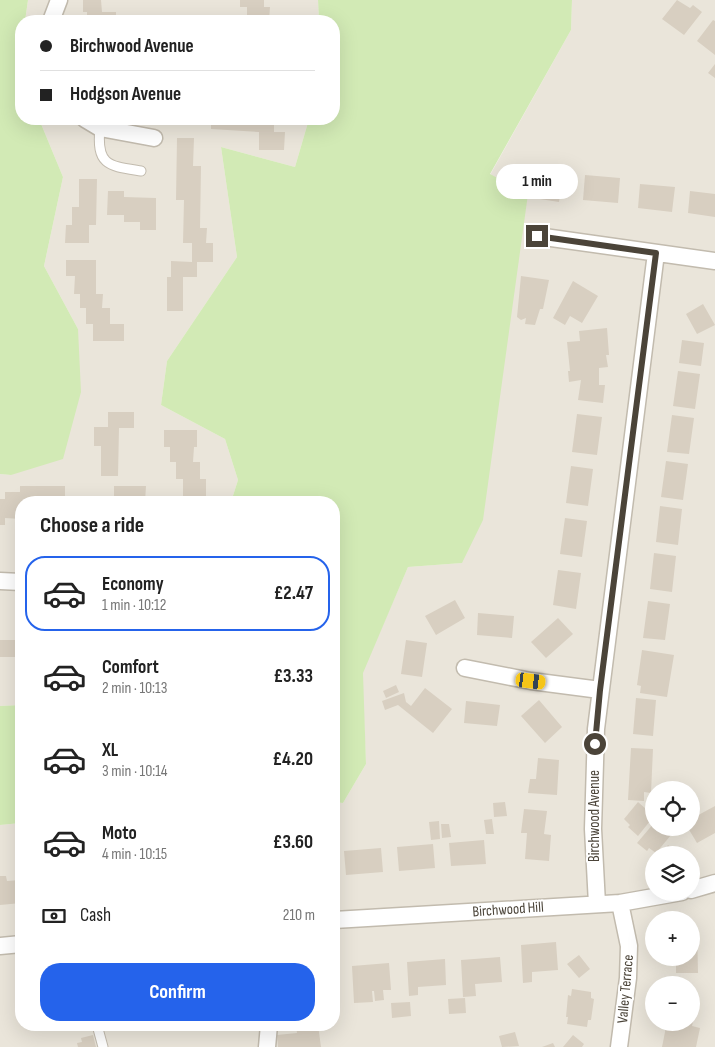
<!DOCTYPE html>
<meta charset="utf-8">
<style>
:root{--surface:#fff;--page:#f6f6f6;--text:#222;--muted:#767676;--line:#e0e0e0;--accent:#2563eb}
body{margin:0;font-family:"Sofia Sans Condensed",sans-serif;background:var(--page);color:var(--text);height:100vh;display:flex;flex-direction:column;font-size:19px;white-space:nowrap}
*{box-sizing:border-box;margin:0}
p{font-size:16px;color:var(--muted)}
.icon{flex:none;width:28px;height:28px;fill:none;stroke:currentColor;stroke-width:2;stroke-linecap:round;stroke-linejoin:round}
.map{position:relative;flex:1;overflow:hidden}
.details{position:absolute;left:15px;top:496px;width:325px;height:535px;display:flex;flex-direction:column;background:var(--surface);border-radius:20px;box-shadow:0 5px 20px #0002}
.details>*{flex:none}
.hud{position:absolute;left:15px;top:15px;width:325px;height:110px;border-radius:20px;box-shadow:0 5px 20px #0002;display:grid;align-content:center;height:110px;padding:0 25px;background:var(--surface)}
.tools{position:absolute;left:645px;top:781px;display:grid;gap:10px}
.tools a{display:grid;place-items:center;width:55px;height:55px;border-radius:50%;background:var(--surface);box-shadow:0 5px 20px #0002;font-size:25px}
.end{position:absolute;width:22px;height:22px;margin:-11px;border:6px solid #4b4439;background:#fff;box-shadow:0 0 0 2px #fff}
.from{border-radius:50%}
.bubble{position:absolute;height:35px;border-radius:18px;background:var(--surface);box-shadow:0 5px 20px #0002;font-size:16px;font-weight:700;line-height:35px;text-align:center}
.car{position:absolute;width:15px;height:30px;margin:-15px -8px;border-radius:6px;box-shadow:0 0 4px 1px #0007;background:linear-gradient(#f5c518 24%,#345 0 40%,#f5c518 0 76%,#345 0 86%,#f5c518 0)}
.hud b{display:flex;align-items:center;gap:18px;height:48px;font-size:19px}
.hud b+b{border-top:1px solid var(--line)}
.hud i{width:12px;height:12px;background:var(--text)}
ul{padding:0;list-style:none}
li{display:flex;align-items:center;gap:15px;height:75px;margin:0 10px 8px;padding:0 15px;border:2px solid transparent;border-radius:20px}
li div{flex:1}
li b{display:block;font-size:19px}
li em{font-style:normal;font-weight:700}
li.current{border-color:var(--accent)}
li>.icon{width:45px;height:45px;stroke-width:1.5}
h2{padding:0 25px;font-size:22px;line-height:60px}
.pay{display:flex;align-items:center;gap:12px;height:55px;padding:0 25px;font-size:19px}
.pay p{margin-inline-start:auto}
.cta{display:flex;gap:10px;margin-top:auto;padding:10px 25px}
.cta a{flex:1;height:58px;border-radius:20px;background:var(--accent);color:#fff;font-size:20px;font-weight:700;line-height:58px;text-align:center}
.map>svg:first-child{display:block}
.residential{fill:#eae5da;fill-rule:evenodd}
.green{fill:#d2eab5}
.building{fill:#d8cfc1}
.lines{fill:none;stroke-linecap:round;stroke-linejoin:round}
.service-casing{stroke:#c2bbae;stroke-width:11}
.minor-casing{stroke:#c2bbae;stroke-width:19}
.service{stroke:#fff;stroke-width:9}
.minor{stroke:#fff;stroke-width:16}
.route{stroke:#4b4439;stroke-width:6}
.labels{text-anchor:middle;stroke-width:4;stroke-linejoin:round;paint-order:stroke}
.street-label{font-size:15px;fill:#4b4439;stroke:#fff}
</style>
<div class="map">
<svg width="715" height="1047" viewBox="0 0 715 1047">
<rect width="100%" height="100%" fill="#f6f3ec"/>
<!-- residential -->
<path class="residential" d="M28,0H318L319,21H25Z
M572,0H715V1047H0V825L21,823V1025H334V802L343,803L366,764L362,673L408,567L462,563L490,175L571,30ZM654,790H691V828H654ZM654,855H691V892H654ZM654,920H691V958H654ZM654,985H691V1022H654Z
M39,119H309L295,167L221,147L237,257L167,361L161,405L225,439L238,480L231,502H21V705L0,706V474L11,475L78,329L44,266L63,177Z"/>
<!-- green -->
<path class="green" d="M0,0H28L25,21H21V119H39L63,177L44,266L78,329L81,392L63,459L11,475L0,474Z
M318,0H572L571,30L490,174L528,194L483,520L462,563L408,567L363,673L366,764L343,803L334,802V502H231L238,480L225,439L161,405L167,361L237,257L221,147L295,167L309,119H334V21H319Z
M21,705V823L0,825V706Z"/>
<!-- building -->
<path class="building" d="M83,0H101L102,12H116V21H87V12H83Z
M240,0H264V7H270L269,21H247V7H240Z
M677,0L690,8L693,5L702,12L684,35L662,19Z
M713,20L715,21V55L697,41Z
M715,64V78L708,73Z
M211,119H274V132H285L284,150H259V132L211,129Z
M177,138H194L193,166H201L200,228H207L206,243H213V262H197V277H183V311H167V277H171V261L192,262V243H183L184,200H176Z
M546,164L564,166L559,202L540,199L541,195L535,194L539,170L545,171Z
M585,175L620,178L618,203L583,200Z
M79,179H97L96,225H89V243H65L66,225H72V207H79Z
M640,184L675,187L672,212L638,208Z
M108,191H124V197L156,198V230H140V222H124V215H107Z
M690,191L715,194V217L688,213Z
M66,260H96V294H103L102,308H110V324H124V341H93V324H86V308H80V294H74L75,276H66Z
M521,276L549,280L543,309H540L535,325L525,324L526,318L521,320L517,317Z
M573,281L598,296L582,323L570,316L565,325L553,318Z
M703,304L715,325L697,334L686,314Z
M607,328L609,355H606L608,367L599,368V385H605L603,403L578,400L581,380L569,382L568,371H570L567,342L580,341L579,331Z
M682,340L704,343L701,366L679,363Z
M678,371L700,374L695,409L673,406Z
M108,412H134V428H119L118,476H101V446H94V427H108Z
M577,414L602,417L597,455L572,452Z
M672,415L694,418L689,454L667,452Z
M164,430H197V447H194L193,462H200V479H206V502H183V479H176V462H170V447H164Z
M666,461L688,464L683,500L661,497Z
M571,466L593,469L588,506L566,503Z
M20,486H65V502H21V519L5,518V525H0V499H5V492H20Z
M114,486H146L145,502H114Z
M660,506L682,509L678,545L656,542Z
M565,518L587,521L582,557L560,554Z
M654,553L676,556L672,592L650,589Z
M558,570L581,573L576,609L553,605Z
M455,600L465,618L436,635L425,616Z
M648,601L670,604L665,640L643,638Z
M478,613L514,616L512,638L477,635Z
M558,618L573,634L546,658L531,642Z
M16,632H21V657H0V640H16Z
M406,640L427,643L422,677L401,674Z
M642,650L674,655L667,697L640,693L641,686L637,685Z
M396,685L399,692L386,698L383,691Z
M425,688L452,709L433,733L398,705L385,710L382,701L404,693L406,702L411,706Z
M636,698L656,700L653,736L633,734Z
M539,700L562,727L545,743L521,716Z
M466,701L500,705L497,726L464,723Z
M631,748L653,749L651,793L644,792V801L628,800Z
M538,758L559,760L557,795L528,793L530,779H536Z
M505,802L507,816L494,817L493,803Z
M638,802L654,816L638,836L628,827L630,825L624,819Z
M715,806V833L697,843L688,828H691V819Z
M524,809L547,811L544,834L551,835L549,861L525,859L527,833H521Z
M492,819L494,834H486L484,820Z
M439,821L440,839L431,840L429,822Z
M654,823V828H661L671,835L656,853L649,848L647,851L637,843Z
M441,824H449L451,837L442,838Z
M484,840L486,864L451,866L449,843Z
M433,844L435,868L399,871L397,847Z
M668,845L680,855H660Z
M381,848L383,872L346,875L344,851Z
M19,875H21V903L0,905V876H6L7,881L20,880Z
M691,927H697L698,973H676V958H691Z
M556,942L558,970L532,972V982L523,983L521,945Z
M579,955L590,969L579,978L567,964Z
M500,957L502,982L475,984L476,996L463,997L461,960Z
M445,959L446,985L418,987V995L409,996L407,962Z
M389,963L391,990H383L384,1000L375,1001L374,991H372L373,1002L354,1003L352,966Z
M572,989L591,992V998L594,999L591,1020H588L587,1027L567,1024L568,1017H566L568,995L571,996Z
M465,998L466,1013L449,1014L448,999Z
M410,1002L411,1016L392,1018L391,1003Z
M691,1016L694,1017L692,1026L700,1028L696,1047H662L667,1022H691Z
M296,1025H318L321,1047H278L277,1035L297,1033Z
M515,1032L519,1046L502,1047L499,1036Z
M93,1035L96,1047H78L77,1043L82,1042L81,1038Z
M573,1035L584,1044L582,1047H563Z
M553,1043L555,1047H542Z"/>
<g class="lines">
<!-- service casing -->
<g class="service-casing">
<path id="service" d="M100,128C96,166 109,166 141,171
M97,1025L103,1047"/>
</g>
<!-- minor casing -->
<g class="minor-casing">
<path id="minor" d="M51,21L59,0
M85,119L100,128L154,138
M537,236L715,261
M0,581L21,582
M465,668L531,681L600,690
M691,890L715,883
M597,904L593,829L596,729L656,253
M334,920L620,903L682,892
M0,946L21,944
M267,1047L269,1025
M619,1047L628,978L629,946L620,903"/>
</g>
<!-- service -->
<use href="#service" class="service"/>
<!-- minor -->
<use href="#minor" class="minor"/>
</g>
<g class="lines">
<!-- route -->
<path class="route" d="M537,236L656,253L600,690L595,744"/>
</g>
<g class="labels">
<!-- street labels -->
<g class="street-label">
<text transform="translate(594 816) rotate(-90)" y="5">Birchwood Avenue</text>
<text transform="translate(508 909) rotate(-4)" y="5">Birchwood Hill</text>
<text transform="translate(625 989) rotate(-85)" y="5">Valley Terrace</text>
</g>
</g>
</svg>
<div class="tools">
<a><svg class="icon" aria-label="locate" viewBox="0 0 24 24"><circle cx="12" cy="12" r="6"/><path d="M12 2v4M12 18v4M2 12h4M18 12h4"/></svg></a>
<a><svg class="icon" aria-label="layers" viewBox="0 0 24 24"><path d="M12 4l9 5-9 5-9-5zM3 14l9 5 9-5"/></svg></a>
<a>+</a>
<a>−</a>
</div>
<i class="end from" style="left:595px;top:744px"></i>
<i class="end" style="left:537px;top:236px"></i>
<div class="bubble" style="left:496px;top:164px;width:82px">1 min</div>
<i class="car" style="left:531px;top:681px;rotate:97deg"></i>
<div class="hud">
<b><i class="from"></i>Birchwood Avenue</b>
<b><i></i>Hodgson Avenue</b>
</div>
<section class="details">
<h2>Choose a ride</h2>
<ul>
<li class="current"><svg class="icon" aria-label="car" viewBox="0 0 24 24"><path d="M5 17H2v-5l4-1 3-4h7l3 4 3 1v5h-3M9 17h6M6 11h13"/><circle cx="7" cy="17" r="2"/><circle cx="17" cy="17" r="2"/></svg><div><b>Economy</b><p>1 min · 10:12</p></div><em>£2.47</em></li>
<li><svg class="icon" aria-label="car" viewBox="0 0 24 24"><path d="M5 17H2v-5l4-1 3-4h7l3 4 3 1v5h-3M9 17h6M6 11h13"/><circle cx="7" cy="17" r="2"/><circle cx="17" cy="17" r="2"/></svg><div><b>Comfort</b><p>2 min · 10:13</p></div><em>£3.33</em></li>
<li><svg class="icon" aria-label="car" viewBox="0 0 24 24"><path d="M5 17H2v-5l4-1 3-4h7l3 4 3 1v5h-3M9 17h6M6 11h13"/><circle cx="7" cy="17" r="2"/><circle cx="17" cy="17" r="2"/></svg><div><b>XL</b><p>3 min · 10:14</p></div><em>£4.20</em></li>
<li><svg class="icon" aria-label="car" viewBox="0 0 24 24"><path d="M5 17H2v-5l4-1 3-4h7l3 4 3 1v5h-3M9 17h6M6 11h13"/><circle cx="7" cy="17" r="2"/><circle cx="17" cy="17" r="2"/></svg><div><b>Moto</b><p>4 min · 10:15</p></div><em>£3.60</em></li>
</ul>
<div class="pay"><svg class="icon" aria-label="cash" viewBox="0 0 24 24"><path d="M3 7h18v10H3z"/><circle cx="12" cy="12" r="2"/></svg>Cash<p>210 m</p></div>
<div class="cta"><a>Confirm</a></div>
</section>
</div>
